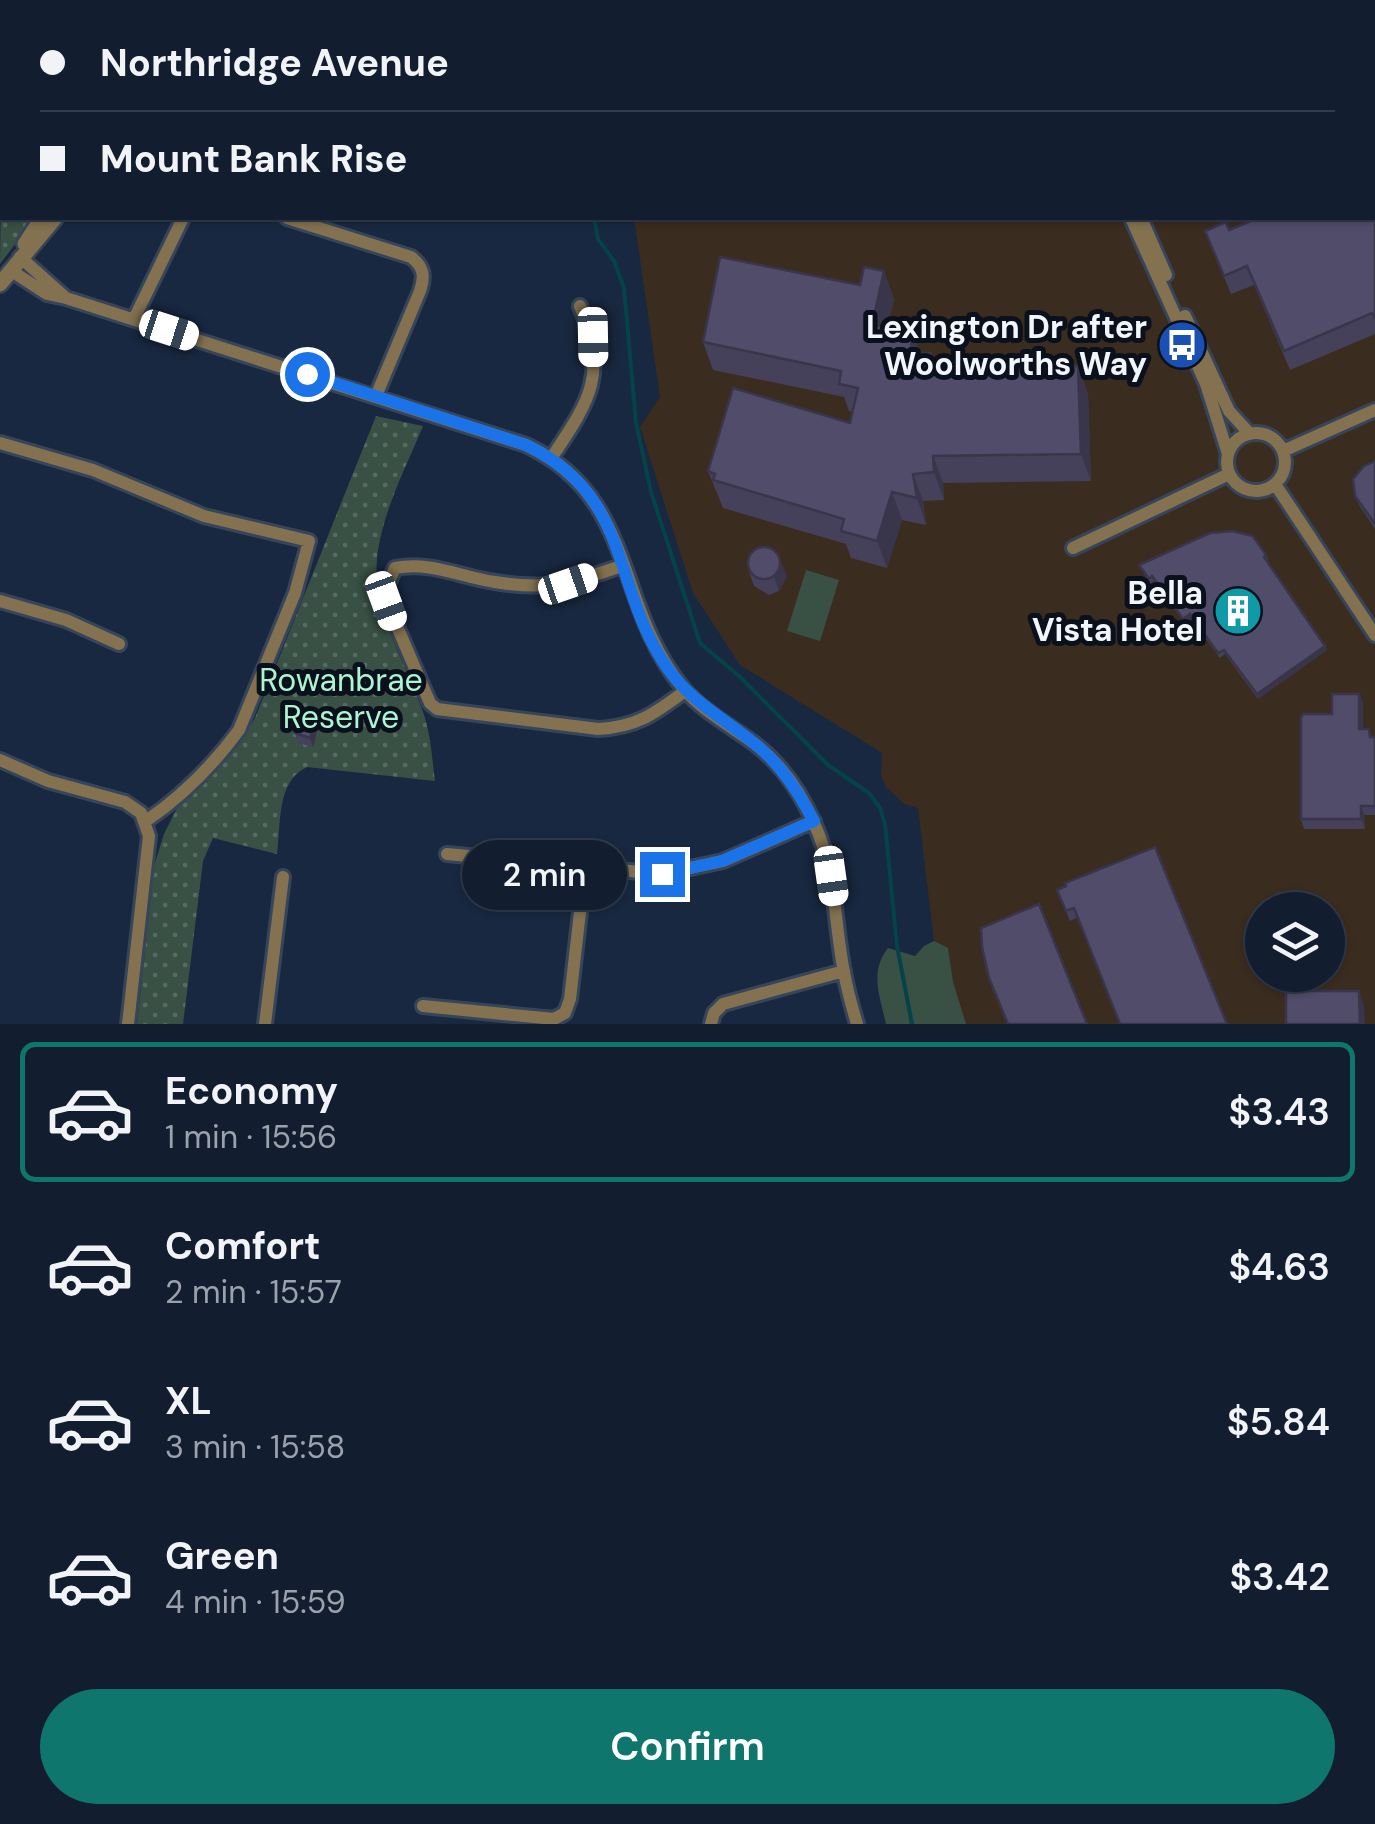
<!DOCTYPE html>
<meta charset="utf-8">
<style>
:root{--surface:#121e30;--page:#1b2738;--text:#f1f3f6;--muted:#9ca2ab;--line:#313c4c;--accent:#0f766e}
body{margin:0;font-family:"DM Sans",sans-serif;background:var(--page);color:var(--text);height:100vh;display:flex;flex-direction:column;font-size:38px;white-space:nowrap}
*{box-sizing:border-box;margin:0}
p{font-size:32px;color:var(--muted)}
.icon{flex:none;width:55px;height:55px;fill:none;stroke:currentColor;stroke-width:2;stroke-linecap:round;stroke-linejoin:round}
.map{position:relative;height:1024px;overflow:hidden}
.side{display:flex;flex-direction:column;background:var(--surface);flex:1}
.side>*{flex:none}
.hud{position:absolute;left:0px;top:0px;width:1375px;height:220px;box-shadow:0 2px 8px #0004,0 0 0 2px var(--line);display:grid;align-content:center;height:220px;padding:0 40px;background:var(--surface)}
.buttons{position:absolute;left:1245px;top:892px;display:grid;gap:20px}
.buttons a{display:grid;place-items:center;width:100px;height:100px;border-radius:50%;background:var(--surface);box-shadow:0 2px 8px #0004,0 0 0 2px var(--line);font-size:50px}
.end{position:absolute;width:45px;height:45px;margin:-22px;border:12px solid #1a73e8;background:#fff;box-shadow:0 0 0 5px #fff}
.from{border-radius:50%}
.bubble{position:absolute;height:70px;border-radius:35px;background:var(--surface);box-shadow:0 2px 8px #0004,0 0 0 2px var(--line);font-size:32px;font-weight:600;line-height:70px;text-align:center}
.car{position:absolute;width:30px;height:60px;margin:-30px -15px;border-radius:12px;box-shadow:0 0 8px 2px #0007;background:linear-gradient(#fff 24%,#345 0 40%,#fff 0 76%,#345 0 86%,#fff 0)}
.hud b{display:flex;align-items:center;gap:35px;height:95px;font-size:38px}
.hud b+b{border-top:2px solid var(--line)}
.hud i{width:25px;height:25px;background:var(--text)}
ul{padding:18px 0 0;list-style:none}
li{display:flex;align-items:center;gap:30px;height:140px;margin:0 20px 15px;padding:0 20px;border:5px solid transparent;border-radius:15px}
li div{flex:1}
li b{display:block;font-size:38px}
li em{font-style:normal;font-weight:600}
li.on{border-color:var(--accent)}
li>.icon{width:90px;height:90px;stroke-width:1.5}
.button{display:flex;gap:20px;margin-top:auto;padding:20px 40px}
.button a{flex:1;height:115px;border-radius:60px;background:var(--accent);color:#fff;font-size:40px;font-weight:600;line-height:115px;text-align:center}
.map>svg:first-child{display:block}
.commercial{fill:#3a2c1f;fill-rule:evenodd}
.grass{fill:#395145}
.park{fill:url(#park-dots)}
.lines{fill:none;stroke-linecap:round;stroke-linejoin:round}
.stream{stroke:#044347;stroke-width:4}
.minor-casing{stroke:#36455a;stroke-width:18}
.tertiary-casing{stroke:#36455a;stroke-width:20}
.primary-casing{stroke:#36455a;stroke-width:25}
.minor{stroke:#837150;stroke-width:12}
.tertiary{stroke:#837150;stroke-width:15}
.primary{stroke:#dfba72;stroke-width:20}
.wall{fill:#46415b}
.shaded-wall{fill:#39354a}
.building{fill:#514c6a;stroke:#39354a;stroke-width:2.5}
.route{stroke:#1a73e8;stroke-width:12}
.labels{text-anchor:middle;stroke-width:10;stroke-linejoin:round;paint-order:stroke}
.poi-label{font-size:32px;font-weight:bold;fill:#f1f5fc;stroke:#0a111c;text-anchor:end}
.park-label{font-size:32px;fill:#acf5d0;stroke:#0a111c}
</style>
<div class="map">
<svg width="1375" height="1024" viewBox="0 0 1375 1024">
<defs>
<pattern id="park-dots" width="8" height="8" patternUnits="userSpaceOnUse" patternTransform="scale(2.5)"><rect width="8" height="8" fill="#395145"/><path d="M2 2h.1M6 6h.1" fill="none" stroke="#566b61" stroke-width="1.8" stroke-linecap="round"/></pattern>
</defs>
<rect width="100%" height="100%" fill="#182840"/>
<!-- commercial -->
<path class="commercial" d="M1100,0H1283L1100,2Z
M1375,32V1024H953L934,941L918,808L904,804L886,787L881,776L882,753L740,665L693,593L640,427L660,397L634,218H1372ZM1262,910H1328V975H1262Z"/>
<!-- grass -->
<path class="grass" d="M652,0H1039L1040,2H650Z
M806,570L839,580L820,641L787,631Z
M934,941L948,948L953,982L966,1024H886C880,996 869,972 888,948L915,956L924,946Z"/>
<!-- park -->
<path class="park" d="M2,133V218H35L0,264Z
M376,416L423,426C406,467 385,507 378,550C369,609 405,659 423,712C431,734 432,759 435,781L307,767C276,781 281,825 277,854L213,838L203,861L183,1024H137L154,866L164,834L178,806L237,746L255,718Z"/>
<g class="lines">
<!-- stream -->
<path class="stream" d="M594,218L598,239L614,261L624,288L636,422L651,492L700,643L740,677L828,765L869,793L880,808L885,824L897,946L912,1024"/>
<!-- minor casing -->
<g class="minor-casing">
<path id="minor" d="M356,0L364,2
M470,2L472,0
M1074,2V0
M287,218L411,257C424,267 425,276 420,291L376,396
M1131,218L1206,384L1228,454
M1141,218L1166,275
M20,257L66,298
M10,270L47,294L66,298L526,445C637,497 614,605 683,688C702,711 731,726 755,744C781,764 801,793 814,823C836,870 834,922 844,972C847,989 852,1007 857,1024
M1185,316L1229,411L1250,434
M134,319L183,218
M1227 462a29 29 0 1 1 58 0a29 29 0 1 1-58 0Z
M0,443L93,470L204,516L309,541L295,593L239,730C214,764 181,797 146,821
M1283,451L1375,410
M552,457C590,400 608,375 580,306
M1275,484L1375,635
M1073,548L1229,474
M624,565C573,583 549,591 495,582C461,577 430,561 395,568L386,588V601L430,703L437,709L598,729C637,727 654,714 685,691
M0,601L66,620L119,644
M0,760L48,781L125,802L141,813L149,836L128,1024
M447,854L662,874L723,861L814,821
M423,1006L554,1019L565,1013L570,999L585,869
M265,1024L283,877
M711,1024L714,1013L723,1004L844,971"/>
</g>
<!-- tertiary casing -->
<g class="tertiary-casing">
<path id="tertiary" d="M175,2L177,0
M192,2L193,0
M25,244L42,218
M0,284L55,218"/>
</g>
<!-- primary casing -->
<g class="primary-casing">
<path id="primary" d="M0,0L6,2
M77,0L83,2
M1333,2L1340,0
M1372,19L1375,18"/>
</g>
<!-- minor -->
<use href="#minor" class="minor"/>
<!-- tertiary -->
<use href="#tertiary" class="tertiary"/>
<!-- primary -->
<use href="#primary" class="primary"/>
</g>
<!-- wall -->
<path class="wall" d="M1375,165V334L1290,370L1254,285L1231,294L1205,231L1229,230Z
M884,271L894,299L888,326L936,368L1078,366L1088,394L1091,481L943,483L944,500L923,501L926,525L902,520L887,568L851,558L846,544L723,508L708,471L850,423L853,412L849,411L844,397L713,370L703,342L860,285Z
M1375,461V529L1359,505L1355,496Z
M1266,555L1268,560L1266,561L1327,650L1258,699L1225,654L1220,658L1191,619L1185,623L1154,581L1150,584L1139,565Z
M749,572L787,576L779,591L769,595L754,586Z
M1359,694L1363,703V729H1369L1372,737H1375V815H1364L1365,829H1304L1301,819Z
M295,733L317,734L313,747L298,743Z
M1057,890L1227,1024L1078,917L1070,921Z"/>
<!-- shaded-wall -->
<path class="shaded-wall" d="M884,271L894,299L882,352L872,325Z
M912,329L922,357L911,353Z
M931,353L941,381L930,368Z
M1078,366L1088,394L1091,481L1081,454Z
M933,456L943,483L944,500L934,472Z
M913,474L923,501L926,525L917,498Z
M892,492L902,520L887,568L877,541Z
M781,562L787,576L779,591L774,577Z
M1190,614L1191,619L1185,623L1183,619Z
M1325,646L1327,650L1258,699L1257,694Z
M1359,694L1363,703V738L1359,729Z
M314,725L317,734L313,747L310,738Z
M1361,806L1364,815L1365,829L1361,819Z
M1359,991L1364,1005L1365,1024H1360Z"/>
<!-- building -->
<path class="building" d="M1375,83V153L1372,148V84Z
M1375,165V319L1372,313L1284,351L1247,266L1224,276L1205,231L1226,222L1229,230L1258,218H1372V166Z
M720,257L860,285L864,267L884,271L872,325L912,329L911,353H931L930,368L1078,366L1081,454L933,456L934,472L913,474L917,498L892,492L877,541L841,531L844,519L713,480L715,474L708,471L733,388L850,423L858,388L839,384L841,371L703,342Z
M1375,461V524L1355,496L1353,479L1364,466Z
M1233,531L1253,536L1266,555L1264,557L1325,646L1257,694L1224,650L1218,653L1190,614L1183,619L1152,576L1149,579L1139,565L1210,533Z
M748 563a16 16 0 1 1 32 0a16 16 0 1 1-32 0Z
M1332,694H1359V729H1369L1370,737H1375V806H1361V819H1301V718L1303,714H1332Z
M299,720L314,725L310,738L295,733Z
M1155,847L1227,1024H1120L1074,908L1066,911L1057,890L1066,886L1065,883Z
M1039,904L1087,1024H1008L989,978L982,947L981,928Z
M1286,991H1359L1360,1024H1286Z"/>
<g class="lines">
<!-- route -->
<path class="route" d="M307,374L526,445C634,497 610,587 668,669C693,704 729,721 760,748C784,769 799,794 814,821L722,861L662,874"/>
</g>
<!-- icons -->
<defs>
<g id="bus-disc" transform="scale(2.5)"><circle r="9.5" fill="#1a4fb4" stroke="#0a111c"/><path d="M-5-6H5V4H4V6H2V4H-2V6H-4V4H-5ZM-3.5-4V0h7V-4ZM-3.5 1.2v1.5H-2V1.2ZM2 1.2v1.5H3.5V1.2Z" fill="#fff"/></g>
<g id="building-disc" transform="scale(2.5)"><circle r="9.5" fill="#0f9aa8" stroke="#0a111c"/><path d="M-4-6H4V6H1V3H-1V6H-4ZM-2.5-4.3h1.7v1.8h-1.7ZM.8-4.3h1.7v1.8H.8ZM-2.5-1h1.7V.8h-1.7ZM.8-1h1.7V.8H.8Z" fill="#fff"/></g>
</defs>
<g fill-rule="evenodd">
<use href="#bus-disc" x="1182" y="345"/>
<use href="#building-disc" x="1238" y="611"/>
</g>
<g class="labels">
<!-- poi labels -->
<g class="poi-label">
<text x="1147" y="338">Lexington Dr after<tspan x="1147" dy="37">Woolworths Way</tspan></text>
<text x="1203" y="604">Bella<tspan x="1203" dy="37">Vista Hotel</tspan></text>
</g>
<!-- park labels -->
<g class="park-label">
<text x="341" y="691">Rowanbrae<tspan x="341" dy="37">Reserve</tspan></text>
</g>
</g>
</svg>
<div class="buttons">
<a><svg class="icon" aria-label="layers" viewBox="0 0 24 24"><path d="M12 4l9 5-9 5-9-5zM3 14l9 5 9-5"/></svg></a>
</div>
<i class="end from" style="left:307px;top:374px"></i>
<i class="end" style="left:662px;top:874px"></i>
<div class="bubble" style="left:462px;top:840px;width:165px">2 min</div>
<i class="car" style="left:169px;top:330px;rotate:108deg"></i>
<i class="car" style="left:593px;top:337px;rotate:179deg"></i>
<i class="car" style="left:568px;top:584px;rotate:71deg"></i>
<i class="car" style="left:386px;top:601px;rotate:160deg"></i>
<i class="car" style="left:831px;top:876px;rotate:172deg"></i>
<div class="hud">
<b><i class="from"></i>Northridge Avenue</b>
<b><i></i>Mount Bank Rise</b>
</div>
</div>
<section class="side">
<ul>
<li class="on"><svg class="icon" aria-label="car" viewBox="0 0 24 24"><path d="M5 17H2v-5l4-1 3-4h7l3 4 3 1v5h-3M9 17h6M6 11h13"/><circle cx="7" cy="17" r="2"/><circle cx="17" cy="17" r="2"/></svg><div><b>Economy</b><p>1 min · 15:56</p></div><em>$3.43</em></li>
<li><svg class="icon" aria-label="car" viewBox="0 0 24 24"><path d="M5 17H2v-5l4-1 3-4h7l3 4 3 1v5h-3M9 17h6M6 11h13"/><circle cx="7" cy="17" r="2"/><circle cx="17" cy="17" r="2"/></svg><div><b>Comfort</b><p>2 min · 15:57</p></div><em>$4.63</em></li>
<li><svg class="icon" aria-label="car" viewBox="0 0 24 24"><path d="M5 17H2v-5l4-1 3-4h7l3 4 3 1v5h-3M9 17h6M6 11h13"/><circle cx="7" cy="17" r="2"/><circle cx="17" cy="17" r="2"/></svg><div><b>XL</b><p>3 min · 15:58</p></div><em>$5.84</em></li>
<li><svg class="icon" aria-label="car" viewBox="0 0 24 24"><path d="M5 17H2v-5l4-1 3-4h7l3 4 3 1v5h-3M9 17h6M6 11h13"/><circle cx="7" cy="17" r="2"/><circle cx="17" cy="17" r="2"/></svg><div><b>Green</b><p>4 min · 15:59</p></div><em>$3.42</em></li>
</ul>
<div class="button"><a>Confirm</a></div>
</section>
